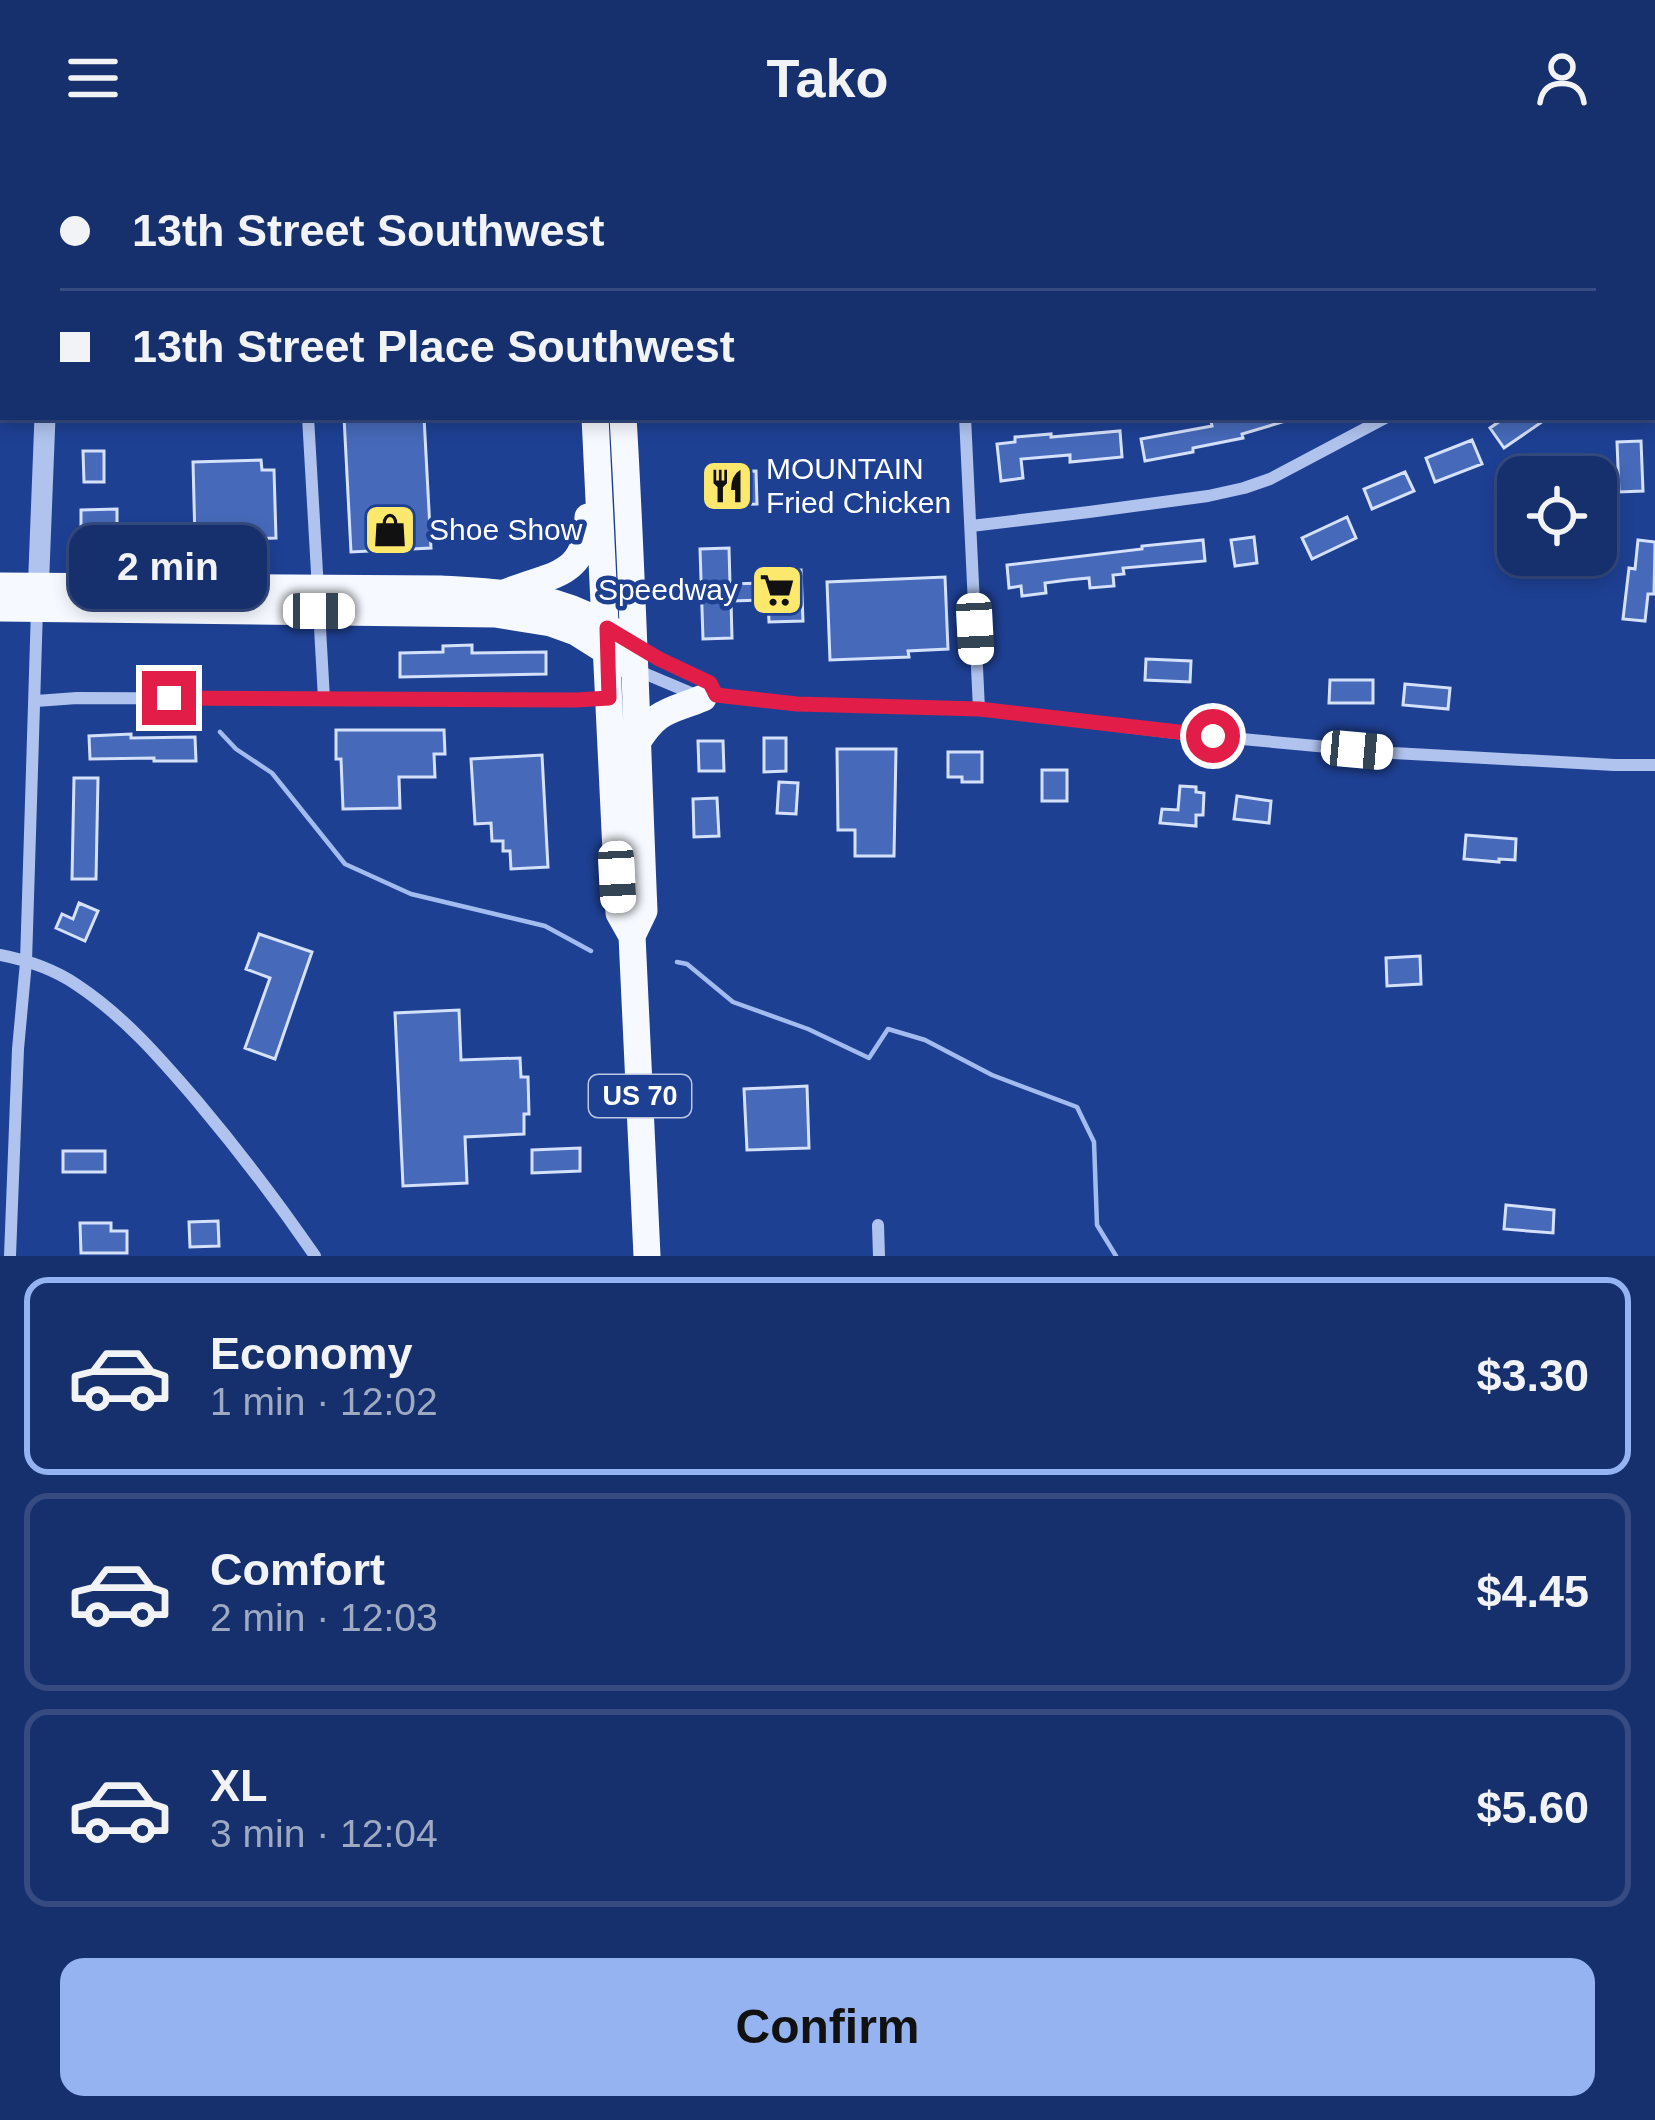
<!DOCTYPE html>
<meta charset="utf-8">
<style>
:root{--surface:#16306e;--page:#233c76;--text:#f1f3f6;--muted:#9ea9c2;--line:#354b81;--accent:#95b2f1}
body{margin:0;font-family:Helvetica,sans-serif;background:var(--page);color:var(--text);height:100vh;display:flex;flex-direction:column;font-size:45px;white-space:nowrap}
*{box-sizing:border-box;margin:0}
p{font-size:39px;color:var(--muted)}
.icon{flex:none;width:66px;height:66px;fill:none;stroke:currentColor;stroke-width:2;stroke-linecap:round;stroke-linejoin:round}
.map{position:relative;height:1100px;overflow:hidden}
.panel{display:flex;flex-direction:column;background:var(--surface);flex:1}
.panel>*{flex:none}
.top-card{position:absolute;left:0px;top:0px;width:1656px;height:264px;box-shadow:0 6px 18px #0003,0 0 0 3px var(--line);display:grid;align-content:center;height:264px;padding:0 60px;background:var(--surface)}
.fabs{position:absolute;left:1497px;top:300px;display:grid;gap:24px}
.fabs a{display:grid;place-items:center;width:120px;height:120px;border-radius:24px;background:var(--surface);box-shadow:0 6px 18px #0003,0 0 0 3px var(--line);font-size:60px}
.end{position:absolute;width:54px;height:54px;margin:-27px;border:15px solid #e11d48;background:#fff;box-shadow:0 0 0 6px #fff}
.from{border-radius:50%}
.bubble{position:absolute;height:84px;border-radius:24px;background:var(--surface);box-shadow:0 6px 18px #0003,0 0 0 3px var(--line);font-size:39px;font-weight:600;line-height:84px;text-align:center}
.car{position:absolute;width:36px;height:72px;margin:-36px -18px;border-radius:15px;box-shadow:0 0 9px 3px #0007;background:linear-gradient(#fff 24%,#345 0 40%,#fff 0 76%,#345 0 86%,#fff 0)}
.top-card b{display:flex;align-items:center;gap:42px;height:114px;font-size:45px}
.top-card b+b{border-top:3px solid var(--line)}
.top-card i{width:30px;height:30px;background:var(--text)}
ul{padding:21px 0 0;list-style:none}
li{display:flex;align-items:center;gap:36px;height:198px;margin:0 24px 18px;padding:0 36px;border:6px solid var(--line);border-radius:24px}
li div{flex:1}
li b{display:block;font-size:45px}
li em{font-style:normal;font-weight:600}
li.active{border-color:var(--accent)}
li>.icon{width:108px;height:108px;stroke-width:1.5}
.primary-button{display:flex;gap:24px;margin-top:auto;padding:24px 60px}
.primary-button a{flex:1;height:138px;border-radius:24px;background:var(--accent);color:#111;font-size:48px;font-weight:600;line-height:138px;text-align:center}
header{display:flex;justify-content:space-between;align-items:center;height:156px;padding:0 60px;background:var(--surface);font-size:54px;font-weight:600}
.map>svg:first-child{display:block}
.lines{fill:none;stroke-linecap:round;stroke-linejoin:round}
.stream{stroke:#a3bcf0;stroke-width:4.5}
.building{fill:#4669b9;stroke:#d5e1fa;stroke-width:3}
.minor{stroke:#afc3ee;stroke-width:12}
.tertiary{stroke:#afc3ee;stroke-width:21}
.primary{stroke:#f6f9ff;stroke-width:27}
.route{stroke:#e11d48;stroke-width:15}
.labels{text-anchor:middle;stroke-width:9;stroke-linejoin:round;paint-order:stroke}
.shield{fill:#1e4093;stroke:#bcc6df;stroke-width:3}
.shield-label{font-size:27px;font-weight:bold;fill:#fff}
.poi-label{font-size:30px;fill:#fff;stroke:#1e4093;text-anchor:start}
</style>
<header><svg class="icon" aria-label="menu" viewBox="0 0 24 24"><path d="M4 6h16M4 12h16M4 18h16"/></svg>Tako<svg class="icon" aria-label="person" viewBox="0 0 24 24"><circle cx="12" cy="8" r="4"/><path d="M4 21q1-7 8-7t8 7"/></svg></header>
<div class="map">
<svg width="1655" height="1100" viewBox="0 0 1655 1100">
<rect width="100%" height="100%" fill="#1e4093"/>
<g class="lines">
<!-- stream -->
<path class="stream" d="M1379,3L1383,0
M220,576L236,593L272,617L345,708L411,738L545,770L591,795
M677,806L687,808L733,846L808,873L869,902L888,873L925,884L992,919L1077,951L1094,986L1097,1069L1116,1100"/>
</g>
<!-- building -->
<path class="building" d="M344,261H424L431,392L351,396Z
M1210,261H1289V264L1242,278L1243,282L1193,292V296L1145,305L1141,283L1212,270Z
M1506,261H1549L1504,292L1490,272Z
M1120,275L1122,301L1070,306V299L1021,303L1023,322L1001,325L997,288L1015,286V281L1051,278V281Z
M1472,284L1482,308L1435,326L1426,302Z
M1641,285L1643,335L1619,336L1617,286Z
M83,295H104V326H84Z
M261,304L262,314H274L276,382L195,385L193,306Z
M756,315L757,348L709,349L708,316Z
M1405,316L1414,335L1372,353L1364,333Z
M117,353V378L81,379V354Z
M1347,361L1356,382L1312,403L1302,382Z
M1254,381L1257,407L1235,410L1231,384Z
M1203,384L1205,405L1123,412L1124,418L1113,419L1114,430L1090,432L1089,422L1068,424L1045,427L1046,437L1022,440L1021,430L1009,432L1007,409L1142,393V390Z
M1638,384L1655,386L1654,438H1648L1645,465L1623,463L1629,412L1635,413Z
M729,392L730,428L768,427L767,415L801,414L803,465L769,466L768,444L731,445L732,482L703,483L700,393Z
M945,421L948,493L908,495L909,501L830,504L827,426Z
M472,489V497L546,496V518L400,521V497L443,496V490Z
M1146,503L1191,505L1190,526L1145,524Z
M1330,524H1373V547H1329Z
M1405,528L1450,532L1448,553L1403,549Z
M336,574H444L445,598H434L435,621H399L400,652L343,653L341,603H336Z
M131,578V582L195,581L196,605H154V602L90,603L89,580Z
M764,582H786V615L764,616Z
M698,585H723L724,615H699Z
M837,593H896L894,700H855V674H838Z
M948,596H982V626H962V621H948Z
M542,599L548,711L511,713L510,695H503V685H492L491,667L475,668L471,603Z
M1042,614H1067V645H1042Z
M74,622H98L96,723H72Z
M779,626L798,627L796,658L777,657Z
M1180,630L1196,631V636L1204,637L1203,659H1196V670L1160,667L1162,653L1178,654Z
M1237,640L1271,645L1269,667L1234,663Z
M717,642L719,680L694,681L693,643Z
M1466,679L1516,683L1515,704L1499,703V706L1464,703Z
M79,747L98,755L85,785L56,772L62,758L73,763Z
M259,778L312,796L275,903L245,892L270,822L246,813Z
M1420,800L1421,828L1387,830L1386,802Z
M459,854L461,904L520,902L521,921H528L529,958H524V978L465,981L467,1027L403,1030L395,857Z
M807,930L809,992L747,994L744,933Z
M580,992V1015L532,1017V994Z
M63,995H105V1016H63Z
M1506,1049L1554,1054L1553,1077L1504,1073Z
M218,1065L219,1090L190,1091L189,1066Z
M80,1067H111V1075H127V1097H81Z"/>
<g class="lines">
<!-- minor -->
<path class="minor" d="M1039,3L1055,0
M0,82L3,83
M1653,90L1655,89
M1653,197L1655,200
M308,261L318,434
M965,261L979,553
M971,370L1089,356L1208,340L1244,332L1270,323L1387,261
M319,454L324,543
M637,491L710,527L716,539
M634,513L703,542L716,539L797,548L979,553L1176,577L1393,597L1614,609H1655
M36,545L77,542L576,544L609,542
M0,799C26,804 55,814 77,829C124,860 161,903 197,945C239,995 278,1046 315,1100
M878,1069L879,1100
M10,1100L18,893L26,806L37,453"/>
<!-- tertiary -->
<path class="tertiary" d="M59,3V0
M38,440L45,261"/>
<!-- primary -->
<path class="primary" d="M595,0L596,3
M595,261L619,757L632,780
M623,261C633,425 637,590 644,755L632,780L647,1100
M0,430L441,433C489,436 540,437 584,458C601,466 617,478 633,488
M507,436C553,417 586,422 588,361
M0,452L495,458L551,467L576,476L633,512
M637,587C657,553 669,556 703,542"/>
</g>
<g class="lines">
<!-- route -->
<path class="route" d="M169,542L576,544L609,542L607,472L659,503L710,527L716,539L797,548L979,553L1213,580"/>
</g>
<!-- icons -->
<defs>
<g id="restaurant-square" transform="scale(2.7)"><rect x="-9" y="-9" width="18" height="18" rx="4" fill="#fde86e" stroke="#1e4093"/><path d="M-5-6h1v4h1v-4h1v4h1v-4h1v5L-1.5 .5V6h-2V.5L-5-1ZM5-6V6H3V1.5H1.5Q1.5-4 5-6Z" fill="#111"/></g>
<g id="shop-square" transform="scale(2.7)"><rect x="-9" y="-9" width="18" height="18" rx="4" fill="#fde86e" stroke="#1e4093"/><path d="M-5-2.5h2.3a2.7 3.5 0 0 1 5.4 0H5L5.5 6h-11ZM-1.5-2.5h3a1.5 2.3 0 0 0-3 0Z" fill="#111"/></g>
<g id="supermarket-square" transform="scale(2.7)"><rect x="-9" y="-9" width="18" height="18" rx="4" fill="#fde86e" stroke="#1e4093"/><path d="M-6-5.5h2.5l.6 2H6L4.5 2H-2.5L-4.4-4H-6ZM-1.5 3.2a1.3 1.3 0 1 0 .1 0ZM3 3.2a1.3 1.3 0 1 0 .1 0Z" fill="#111"/></g>
</defs>
<g fill-rule="evenodd">
<use href="#restaurant-square" x="727" y="330"/>
<use href="#shop-square" x="390" y="374"/>
<use href="#supermarket-square" x="777" y="434"/>
</g>
<g class="labels">
<!-- shield labels -->
<rect class="shield" x="589" y="919" width="102" height="42" rx="9"/>
<g class="shield-label">
<text x="640" y="949">US 70</text>
</g>
<!-- poi labels -->
<g class="poi-label">
<text x="766" y="323">MOUNTAIN<tspan x="766" dy="34">Fried Chicken</tspan></text>
<text x="429" y="384">Shoe Show</text>
<text x="738" y="444" text-anchor="end">Speedway</text>
</g>
</g>
</svg>
<div class="fabs">
<a><svg class="icon" aria-label="locate" viewBox="0 0 24 24"><circle cx="12" cy="12" r="6"/><path d="M12 2v4M12 18v4M2 12h4M18 12h4"/></svg></a>
</div>
<i class="end from" style="left:1213px;top:580px"></i>
<i class="end" style="left:169px;top:542px"></i>
<div class="bubble" style="left:69px;top:369px;width:198px">2 min</div>
<i class="car" style="left:319px;top:455px;rotate:90deg"></i>
<i class="car" style="left:975px;top:473px;rotate:177deg"></i>
<i class="car" style="left:1357px;top:594px;rotate:95deg"></i>
<i class="car" style="left:617px;top:721px;rotate:177deg"></i>
<div class="top-card">
<b><i class="from"></i>13th Street Southwest</b>
<b><i></i>13th Street Place Southwest</b>
</div>
</div>
<section class="panel">
<ul>
<li class="active"><svg class="icon" aria-label="car" viewBox="0 0 24 24"><path d="M5 17H2v-5l4-1 3-4h7l3 4 3 1v5h-3M9 17h6M6 11h13"/><circle cx="7" cy="17" r="2"/><circle cx="17" cy="17" r="2"/></svg><div><b>Economy</b><p>1 min · 12:02</p></div><em>$3.30</em></li>
<li><svg class="icon" aria-label="car" viewBox="0 0 24 24"><path d="M5 17H2v-5l4-1 3-4h7l3 4 3 1v5h-3M9 17h6M6 11h13"/><circle cx="7" cy="17" r="2"/><circle cx="17" cy="17" r="2"/></svg><div><b>Comfort</b><p>2 min · 12:03</p></div><em>$4.45</em></li>
<li><svg class="icon" aria-label="car" viewBox="0 0 24 24"><path d="M5 17H2v-5l4-1 3-4h7l3 4 3 1v5h-3M9 17h6M6 11h13"/><circle cx="7" cy="17" r="2"/><circle cx="17" cy="17" r="2"/></svg><div><b>XL</b><p>3 min · 12:04</p></div><em>$5.60</em></li>
</ul>
<div class="primary-button"><a>Confirm</a></div>
</section>
